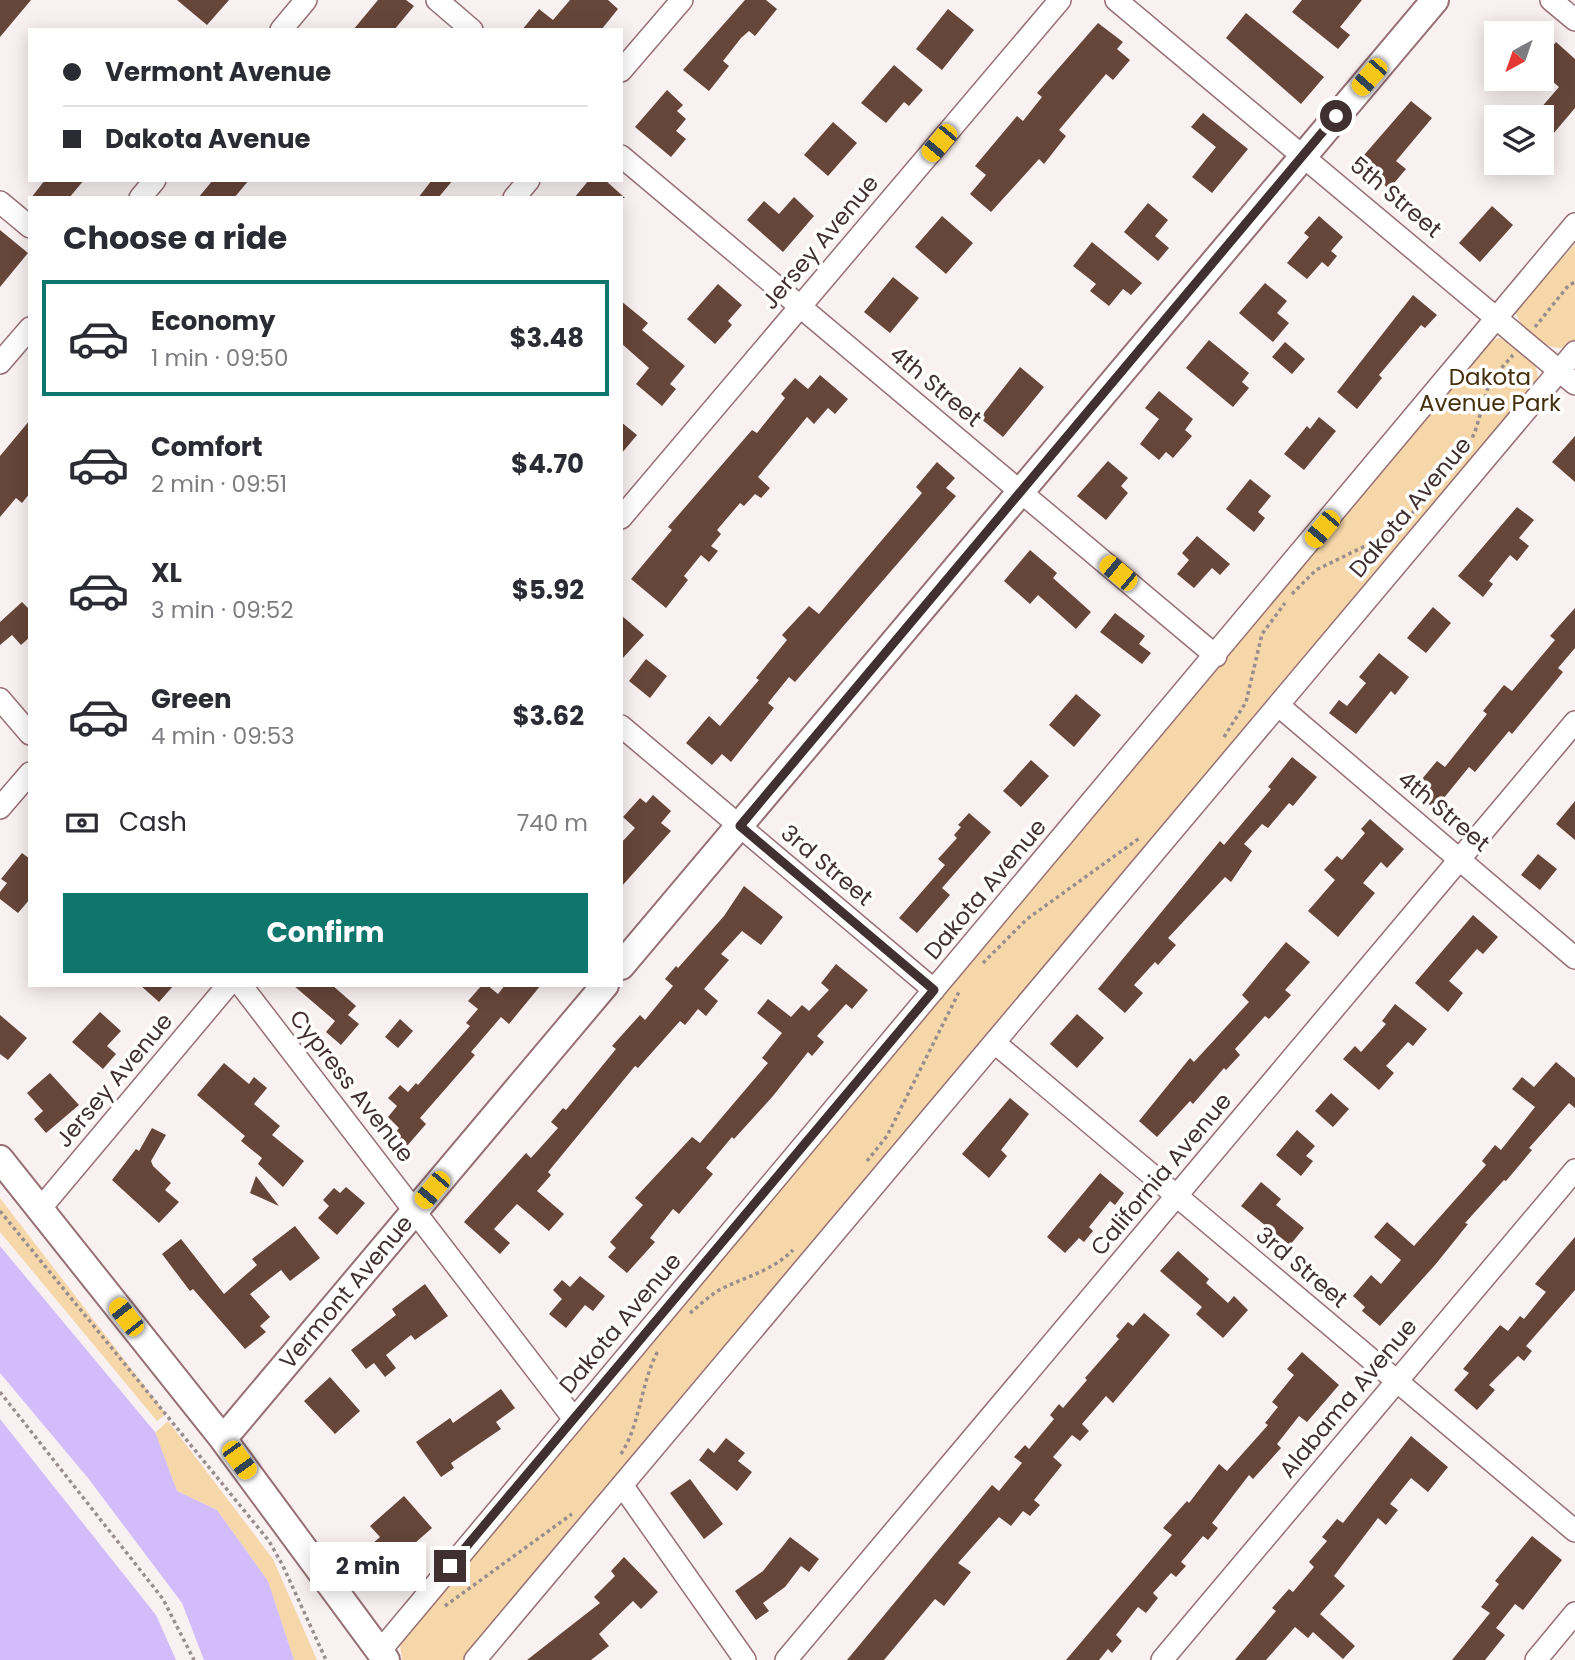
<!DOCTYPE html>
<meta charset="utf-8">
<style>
:root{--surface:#fff;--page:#f2f2f3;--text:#2b2b33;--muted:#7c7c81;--line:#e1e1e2;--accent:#0f766e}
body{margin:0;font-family:Poppins,sans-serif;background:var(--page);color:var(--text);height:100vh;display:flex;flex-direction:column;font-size:26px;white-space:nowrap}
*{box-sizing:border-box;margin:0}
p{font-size:23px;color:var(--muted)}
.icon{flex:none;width:38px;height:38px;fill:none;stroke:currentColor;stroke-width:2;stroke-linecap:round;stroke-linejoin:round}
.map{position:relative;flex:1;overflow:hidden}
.drawer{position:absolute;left:28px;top:196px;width:595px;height:791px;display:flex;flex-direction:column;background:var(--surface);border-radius:0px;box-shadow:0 4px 18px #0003}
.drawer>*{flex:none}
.guide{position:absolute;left:28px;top:28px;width:595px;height:154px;border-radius:0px;box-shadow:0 4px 18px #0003;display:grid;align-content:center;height:154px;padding:0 35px;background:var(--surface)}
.needle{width:46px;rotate:220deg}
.controls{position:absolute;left:1484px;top:21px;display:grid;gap:14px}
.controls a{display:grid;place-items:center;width:70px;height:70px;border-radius:0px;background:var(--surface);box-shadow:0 4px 18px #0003;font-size:35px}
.end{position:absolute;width:32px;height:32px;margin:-16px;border:9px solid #403032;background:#fff;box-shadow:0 0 0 4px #fff}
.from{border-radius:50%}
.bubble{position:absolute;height:49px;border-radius:0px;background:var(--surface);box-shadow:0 4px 18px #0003;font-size:23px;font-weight:700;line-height:49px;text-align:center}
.car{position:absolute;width:21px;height:42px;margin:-21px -10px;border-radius:9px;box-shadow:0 0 5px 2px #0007;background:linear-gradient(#f5c518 24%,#345 0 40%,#f5c518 0 76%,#345 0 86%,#f5c518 0)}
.guide b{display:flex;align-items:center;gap:24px;height:66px;font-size:26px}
.guide b+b{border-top:2px solid var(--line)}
.guide i{width:18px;height:18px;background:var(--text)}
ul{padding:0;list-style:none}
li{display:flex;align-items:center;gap:21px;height:116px;margin:0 14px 10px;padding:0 21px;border:4px solid transparent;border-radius:0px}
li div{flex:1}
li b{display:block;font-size:26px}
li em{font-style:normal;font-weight:700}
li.current{border-color:var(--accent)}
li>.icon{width:63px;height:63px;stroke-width:1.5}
h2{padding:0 35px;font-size:32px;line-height:84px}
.pay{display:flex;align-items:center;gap:18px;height:77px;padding:0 35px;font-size:26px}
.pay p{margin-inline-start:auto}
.cta{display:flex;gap:14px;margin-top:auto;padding:14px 35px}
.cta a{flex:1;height:80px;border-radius:0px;background:var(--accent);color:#fff;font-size:28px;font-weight:700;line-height:80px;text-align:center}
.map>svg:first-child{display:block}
.green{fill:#f5d7a9}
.water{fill:#d2bcfa}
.building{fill:#664639}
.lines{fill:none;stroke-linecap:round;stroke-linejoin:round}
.minor-casing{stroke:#967075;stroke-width:24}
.tertiary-casing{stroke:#967075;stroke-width:30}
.path{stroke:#998d8e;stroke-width:3.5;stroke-dasharray:3.5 3.5;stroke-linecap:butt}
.minor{stroke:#fff;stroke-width:21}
.tertiary{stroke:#fff;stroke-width:26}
.route{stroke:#403032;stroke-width:9}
.labels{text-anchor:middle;stroke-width:7;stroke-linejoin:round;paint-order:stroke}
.street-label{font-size:23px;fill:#403032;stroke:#fff}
.park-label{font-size:23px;fill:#44300d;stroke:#fff}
</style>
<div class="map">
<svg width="1575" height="1660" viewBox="0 0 1575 1660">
<rect width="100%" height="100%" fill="#f9f0f1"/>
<!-- green -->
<path class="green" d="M1575,244V341C1556,363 1518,328 1515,310Z
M1498,338C1519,341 1542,362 1537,385L463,1660H402L400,1644L1489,342Z
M0,1198L166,1414L157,1421L0,1232Z
M168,1421L273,1559L317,1660H294L268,1581L217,1510L177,1491L155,1433Z"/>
<!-- water -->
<path class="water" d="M0,1246L155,1432L177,1491L217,1510L268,1581L294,1660H204L182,1603L88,1478L0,1373Z
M0,1419L156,1615L176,1660H0Z"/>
<!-- building -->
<path class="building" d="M0,0H31L0,37Z
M177,0H229L207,25Z
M378,0H406L414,6L394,30H353Z
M570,0H608L618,9L601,30H522L539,9L553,20Z
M745,0H766L777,9L755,36L749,31L741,38L723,61L729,66L709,91L683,70Z
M1302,0H1362L1340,27L1350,35L1338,49L1292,12Z
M948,9L974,30L942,70L916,49Z
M1246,13L1324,77L1301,104L1226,38Z
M1098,23L1123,42L1117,49L1130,60L1113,80L1106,74L1059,130L1066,136L1044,164L1039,159L991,212L970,194L986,175L975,166L1017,116L1023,121L1042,97L1037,93Z
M1556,42L1575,59V108L1542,147V117H1533L1559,87L1542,72V59Z
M894,65L923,90L909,106L904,102L886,123L861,103Z
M667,90L683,105L677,111L686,119L676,131L686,139L671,157L635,127Z
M1411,101L1432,118L1396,161L1406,169L1389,189L1358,162Z
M1203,113L1248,149L1212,193L1192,177L1216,147L1191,127Z
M833,122L857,143L828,176L804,155Z
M45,180H84L69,198H31Z
M213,180H249L234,198H198Z
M432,180H453L438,198H418Z
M589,180H605L625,198H574Z
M794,197L814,216L783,252L747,220L764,201L779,214Z
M1148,203L1168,220L1155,236L1169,248L1158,261L1124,232Z
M1492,206L1513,225L1480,262L1459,243Z
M942,216L973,243L946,274L915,247Z
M1319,216L1343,237L1331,251L1337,256L1328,267L1322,262L1307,279L1287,263L1309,237L1304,233Z
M0,230L28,253L0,287Z
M1092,242L1142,283L1131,295L1123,289L1109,306L1090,291L1096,284L1073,266Z
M893,277L919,298L890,333L864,312Z
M1265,283L1287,301L1277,313L1289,323L1273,342L1239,313Z
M718,284L742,305L728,321L732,325L715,344L687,319Z
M1413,295L1437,315L1425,328L1421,325L1379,375L1382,378L1357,409L1337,392Z
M621,301L648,323L642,330L685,366L670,384L676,389L662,406L636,384L649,368L621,343Z
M1209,340L1249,373L1242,382L1249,388L1233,407L1186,368Z
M1285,342L1305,359L1292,374L1272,357Z
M1020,367L1044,387L1003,437L980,418Z
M820,375L848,399L835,414L828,408L814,424L807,417L758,477L770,488L761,498L755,494L744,506L740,503L717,530L721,534L711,546L718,551L709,562L701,555L684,576L688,580L666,608L631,579L672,530L668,527L752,430L757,433L785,398L781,394L795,378L808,389Z
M1159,391L1193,419L1185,430L1192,436L1173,458L1166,452L1159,460L1140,444L1159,419L1145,408Z
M1319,417L1336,431L1304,470L1284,454L1307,426L1310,429Z
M30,420V493L22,503L16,498L0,517V456Z
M621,422L637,435L621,454Z
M1575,436V482L1552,462Z
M1108,461L1128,478L1121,486L1128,493L1106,520L1077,496Z
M937,462L955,478L946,488L956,496L795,682L789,677L768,703L774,708L731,762L722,754L712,765L686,743L709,716L720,726L759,680L756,678L787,640L782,635L809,606L819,614L922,493L916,487Z
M1250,479L1271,496L1258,512L1265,518L1254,532L1226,509Z
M1517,507L1534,520L1519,538L1529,546L1517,561L1510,555L1489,581L1493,584L1483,597L1458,576Z
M1197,536L1230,564L1220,575L1212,568L1194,588L1177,574L1189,560L1182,553Z
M1030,550L1057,573L1053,578L1091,612L1076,629L1038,595L1030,604L1004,581Z
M22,602L30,610V637L21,645L12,635L0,645V622Z
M1433,607L1451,623L1426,653L1407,638Z
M1575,608V648L1558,668L1563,672L1512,734L1509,731L1475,772L1469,767L1435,809L1412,791L1437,761L1445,767L1487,714L1483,711L1504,685L1512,691L1555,640L1550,636Z
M1115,613L1145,636L1139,644L1151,653L1142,664L1100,632Z
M621,615L644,635L621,660Z
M1379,653L1409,677L1395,695L1391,691L1356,734L1329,713L1339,700L1347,706L1366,683L1359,677Z
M646,659L667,676L650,698L629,681Z
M1076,694L1101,715L1074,747L1049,725Z
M1292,757L1317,777L1293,806L1289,803L1268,828L1262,824L1244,844L1252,851L1231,882L1225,877L1168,938L1176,945L1158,965L1155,962L1134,985L1143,993L1125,1013L1098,989L1220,841L1224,845L1271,789L1268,787Z
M1031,760L1049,776L1021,807L1003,791Z
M653,795L671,811L661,823L671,831L621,887V843L635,828L623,817L640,798L646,803Z
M1575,801V840L1556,824Z
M969,813L991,832L942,888L950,895L917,933L899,918L945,865L938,859L957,838L954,835L961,827L958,825Z
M1370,819L1404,849L1387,868L1381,862L1363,883L1375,893L1338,937L1308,911L1335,880L1324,870L1337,856L1342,860L1365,833L1361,829Z
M22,853L30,859V899L18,913L0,899V892L7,883L1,879Z
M1538,854L1557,869L1540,890L1521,875Z
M744,886L783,917L761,945L742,931L721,954L729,960L704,989L718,1001L706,1016L698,1009L685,1025L680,1021L638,1068L635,1066L548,1172L551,1175L537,1191L564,1214L549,1231L517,1204L494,1229L510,1243L500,1254L464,1222L526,1153L531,1158L558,1128L551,1122L563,1108L566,1110L616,1049L612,1046L640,1015L645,1020L673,986L665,979L676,966L678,968L724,916Z
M1473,915L1498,937L1483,954L1477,949L1449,981L1463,993L1448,1012L1415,983Z
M1286,942L1310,962L1285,990L1291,995L1269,1019L1265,1016L1235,1049L1240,1055L1226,1070L1224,1068L1193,1104L1190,1101L1157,1137L1139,1121L1190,1058L1194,1062L1249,1002L1242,995Z
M836,964L868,990L852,1009L846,1004L817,1036L824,1042L812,1056L808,1052L773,1096L734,1139L732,1137L706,1168L713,1174L679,1214L673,1209L650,1238L655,1242L627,1273L608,1257L616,1248L610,1242L643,1205L635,1198L692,1137L700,1143L768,1063L762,1058L782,1033L757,1013L768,999L791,1017L802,1005L809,1011L829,990L821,983Z
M140,985H174L159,1002Z
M293,985H332L356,1006L348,1015L359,1024L341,1045L326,1032L335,1021Z
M482,985H487L498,994L505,985H541L509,1024L501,1017L471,1052L475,1055L420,1118L426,1124L407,1146L394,1134L399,1128L388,1117L397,1106L388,1098L400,1085L408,1092L416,1083L418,1085L470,1026L466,1023L478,1009L468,1001Z
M1395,1004L1427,1029L1413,1046L1408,1042L1386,1066L1394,1073L1379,1090L1343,1059L1355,1046L1361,1052L1386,1024L1382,1021Z
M100,1012L121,1031L107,1046L116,1054L103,1069L72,1042Z
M1077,1014L1104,1038L1077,1068L1050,1044Z
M0,1015L27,1038L8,1060L0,1054Z
M400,1019L413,1031L398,1048L385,1037Z
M1556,1062L1575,1078V1108L1569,1103L1529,1148L1532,1150L1506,1181L1504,1180L1465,1223L1468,1224L1435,1265L1380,1326L1362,1311L1365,1307L1353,1296L1371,1275L1381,1284L1401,1260L1374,1237L1387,1222L1414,1246L1486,1165L1482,1161L1495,1145L1501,1150L1535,1107L1512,1089L1522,1077L1534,1087Z
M224,1063L249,1084L254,1077L267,1088L254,1104L280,1126L272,1135L304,1161L283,1187L258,1164L262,1158L241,1141L245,1136L197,1095Z
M50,1073L79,1105L46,1133L34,1119L43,1111L27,1093Z
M1331,1093L1349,1109L1333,1127L1315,1111Z
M1010,1098L1029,1114L1001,1150L1007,1156L989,1178L962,1154Z
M152,1128L166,1135L151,1161L153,1166L171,1183L165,1190L179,1202L159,1223L112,1180L136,1149L139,1151Z
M1297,1130L1315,1146L1306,1156L1313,1161L1301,1176L1276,1155Z
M1100,1173L1124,1193L1115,1205L1110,1201L1089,1227L1093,1231L1084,1242L1079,1238L1065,1253L1047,1237Z
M256,1176L279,1206L250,1193Z
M1261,1182L1281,1199L1276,1205L1304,1228L1290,1245L1241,1206Z
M346,1187L365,1203L337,1235L318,1218L329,1206L323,1200L334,1188L340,1193Z
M295,1226L320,1258L290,1281L281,1270L250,1294L270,1317L260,1326L266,1332L245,1349L193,1289L190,1291L162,1254L181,1239L224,1294L257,1265L252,1259Z
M1575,1237V1290L1526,1346L1532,1351L1524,1361L1518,1356L1489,1385L1495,1390L1477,1410L1454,1390L1469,1373L1463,1369L1500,1325L1508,1331L1520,1316L1524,1319L1546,1292L1535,1284Z
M1178,1251L1209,1279L1206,1283L1228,1303L1234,1296L1248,1310L1223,1338L1196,1314L1202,1307L1160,1271Z
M580,1276L605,1296L593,1311L585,1305L566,1328L549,1314L562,1299L553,1290L562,1280L570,1287Z
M425,1284L448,1316L415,1340L411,1335L386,1355L396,1368L385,1377L374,1363L366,1369L351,1350L396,1315L392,1309Z
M1144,1313L1170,1335L1113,1403L1106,1396L1082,1424L1089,1431L1080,1441L1072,1435L1053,1457L1062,1465L1034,1500L1040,1505L1030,1516L1023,1511L1011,1526L999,1517L958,1563L971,1572L944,1606L935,1599L884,1660H847L992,1485L999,1491L1022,1463L1014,1457L1025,1445L1029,1449L1054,1419L1050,1415L1059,1404L1063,1408L1087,1380L1085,1378L1119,1339L1116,1336L1128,1322L1133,1326Z
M1302,1352L1339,1385L1307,1422L1299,1416L1277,1444L1281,1448L1253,1479L1249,1475L1212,1523L1218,1528L1208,1540L1203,1536L1181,1562L1186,1566L1176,1577L1171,1573L1153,1593L1158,1598L1146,1613L1138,1607L1116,1635L1122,1641L1112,1653L1108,1649L1099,1660H1066L1172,1535L1163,1528L1187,1501L1189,1503L1219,1464L1227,1471L1268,1425L1265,1423L1278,1407L1272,1402L1294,1375L1287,1369Z
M330,1377L360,1411L335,1434L304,1401Z
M501,1389L515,1408L496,1422L501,1429L451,1463L454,1468L441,1477L416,1442L450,1418L453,1423Z
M1411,1436L1448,1467L1428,1492L1411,1478L1390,1504L1398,1510L1386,1525L1378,1518L1334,1576L1345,1586L1320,1614L1355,1646L1343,1659L1313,1632L1308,1638L1295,1627L1266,1660H1235L1276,1611L1272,1608L1289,1589L1293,1592L1314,1567L1309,1562L1327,1541L1322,1537L1337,1519L1343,1523Z
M726,1438L745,1453L738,1461L752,1472L737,1491L699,1460L708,1448L714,1453Z
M690,1479L723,1524L704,1539L670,1493Z
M404,1496L432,1528L390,1565L372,1544L380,1537L370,1526Z
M1532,1536L1562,1560L1523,1610L1515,1604L1496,1628L1505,1635L1485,1660H1452L1490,1613L1481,1607L1499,1584L1495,1581Z
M790,1537L819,1559L809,1572L801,1566L785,1587L763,1603L769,1611L756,1620L735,1591L763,1571Z
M624,1557L658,1592L641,1609L633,1601L599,1634L609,1646L591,1660H527L600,1603L594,1597L615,1576L611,1571Z"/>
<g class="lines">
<!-- minor casing -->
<g class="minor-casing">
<path id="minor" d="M437,0L472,30
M1116,0L1575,384
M1551,0L1575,20
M281,30L306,0
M621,71L682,0
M621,156L1216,656
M140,198L155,180
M514,198L529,180
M0,202L30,227
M0,363L30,328
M621,518L1060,0
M0,699L30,734
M1278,705L1575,958
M621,726L934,990
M0,808L30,773
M241,985L574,1419
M995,1043L1575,1531
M40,1209L228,985
M622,1485L745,1660
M380,1651L1575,224
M475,1660L1575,352
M786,1660L1575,722
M1162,1660L1575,1170
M1536,1660L1575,1613"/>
</g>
<!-- tertiary casing -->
<g class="tertiary-casing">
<path id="tertiary" d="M621,966L1435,0
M0,1159L223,1439L386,1660
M223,1439L605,985"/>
</g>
<!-- path -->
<path class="path" d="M1535,327L1568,286L1575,282
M1466,450L1475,432L1490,381L1513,355
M1292,594L1316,570L1398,530L1436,485
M1224,737L1246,702L1262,634L1285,603
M983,963L1027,919L1141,837
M867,1161L887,1136L960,990
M0,1211L269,1541L283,1566L326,1660
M690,1313C700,1305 710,1295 721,1289C747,1276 772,1271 793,1250
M0,1392L163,1599L194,1660
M621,1454C641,1423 640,1384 658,1351
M445,1606L572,1514"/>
<!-- minor -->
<use href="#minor" class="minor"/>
<!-- tertiary -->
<use href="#tertiary" class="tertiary"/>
</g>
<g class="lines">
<!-- route -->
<path class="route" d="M450,1566L934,990L740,826L1336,116"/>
</g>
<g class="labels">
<!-- street labels -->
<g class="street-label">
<text transform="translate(1396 197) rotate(40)" y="8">5th Street</text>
<text transform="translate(820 242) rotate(-50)" y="8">Jersey Avenue</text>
<text transform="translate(936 386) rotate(40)" y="8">4th Street</text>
<text transform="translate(1410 507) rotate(-50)" y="8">Dakota Avenue</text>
<text transform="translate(1444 811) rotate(40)" y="8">4th Street</text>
<text transform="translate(827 865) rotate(40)" y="8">3rd Street</text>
<text transform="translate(985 889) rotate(-50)" y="8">Dakota Avenue</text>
<text transform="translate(114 1080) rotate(-50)" y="8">Jersey Avenue</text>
<text transform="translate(352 1086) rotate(52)" y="8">Cypress Avenue</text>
<text transform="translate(1161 1174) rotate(-50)" y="8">California Avenue</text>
<text transform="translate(1302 1267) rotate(40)" y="8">3rd Street</text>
<text transform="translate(346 1292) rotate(-50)" y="8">Vermont Avenue</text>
<text transform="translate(620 1323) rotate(-50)" y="8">Dakota Avenue</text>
<text transform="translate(1348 1398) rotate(-50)" y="8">Alabama Avenue</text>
</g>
<!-- park labels -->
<g class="park-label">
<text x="1490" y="385">Dakota<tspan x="1490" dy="26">Avenue Park</tspan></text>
</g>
</g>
</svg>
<div class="controls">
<a><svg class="needle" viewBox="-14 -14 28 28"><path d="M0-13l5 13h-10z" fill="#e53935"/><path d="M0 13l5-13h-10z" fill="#7c7c81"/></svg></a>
<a><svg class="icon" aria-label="layers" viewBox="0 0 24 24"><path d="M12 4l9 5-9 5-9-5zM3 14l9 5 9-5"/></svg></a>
</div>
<i class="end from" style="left:1336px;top:116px"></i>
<i class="end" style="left:450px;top:1566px"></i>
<div class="bubble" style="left:310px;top:1542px;width:116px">2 min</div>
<i class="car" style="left:1369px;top:77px;rotate:221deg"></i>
<i class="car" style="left:939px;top:143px;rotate:220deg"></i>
<i class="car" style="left:1322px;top:529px;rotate:220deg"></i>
<i class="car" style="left:1118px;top:573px;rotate:310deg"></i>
<i class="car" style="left:432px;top:1190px;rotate:220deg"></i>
<i class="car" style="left:126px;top:1317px;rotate:322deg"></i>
<i class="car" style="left:239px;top:1460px;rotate:144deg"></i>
<div class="guide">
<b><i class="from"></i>Vermont Avenue</b>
<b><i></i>Dakota Avenue</b>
</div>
<section class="drawer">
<h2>Choose a ride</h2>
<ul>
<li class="current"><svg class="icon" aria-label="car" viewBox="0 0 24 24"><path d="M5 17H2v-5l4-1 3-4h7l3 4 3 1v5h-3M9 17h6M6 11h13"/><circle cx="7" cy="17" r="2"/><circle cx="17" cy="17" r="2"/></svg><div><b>Economy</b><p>1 min · 09:50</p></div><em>$3.48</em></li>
<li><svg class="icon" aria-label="car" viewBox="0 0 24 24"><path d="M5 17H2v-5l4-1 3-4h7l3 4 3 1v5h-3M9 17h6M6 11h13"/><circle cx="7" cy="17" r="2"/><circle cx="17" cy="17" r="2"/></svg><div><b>Comfort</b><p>2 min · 09:51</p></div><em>$4.70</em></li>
<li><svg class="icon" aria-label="car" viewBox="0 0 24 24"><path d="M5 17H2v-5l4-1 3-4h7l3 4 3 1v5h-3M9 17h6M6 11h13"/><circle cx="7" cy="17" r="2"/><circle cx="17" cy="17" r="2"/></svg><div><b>XL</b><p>3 min · 09:52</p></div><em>$5.92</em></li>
<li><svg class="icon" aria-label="car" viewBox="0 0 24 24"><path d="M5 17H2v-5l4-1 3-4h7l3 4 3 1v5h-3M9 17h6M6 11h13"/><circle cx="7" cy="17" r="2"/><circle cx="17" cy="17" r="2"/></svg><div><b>Green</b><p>4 min · 09:53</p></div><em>$3.62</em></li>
</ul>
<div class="pay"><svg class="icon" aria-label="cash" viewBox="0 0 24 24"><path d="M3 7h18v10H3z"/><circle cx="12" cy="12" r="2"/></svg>Cash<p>740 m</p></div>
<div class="cta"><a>Confirm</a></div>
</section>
</div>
